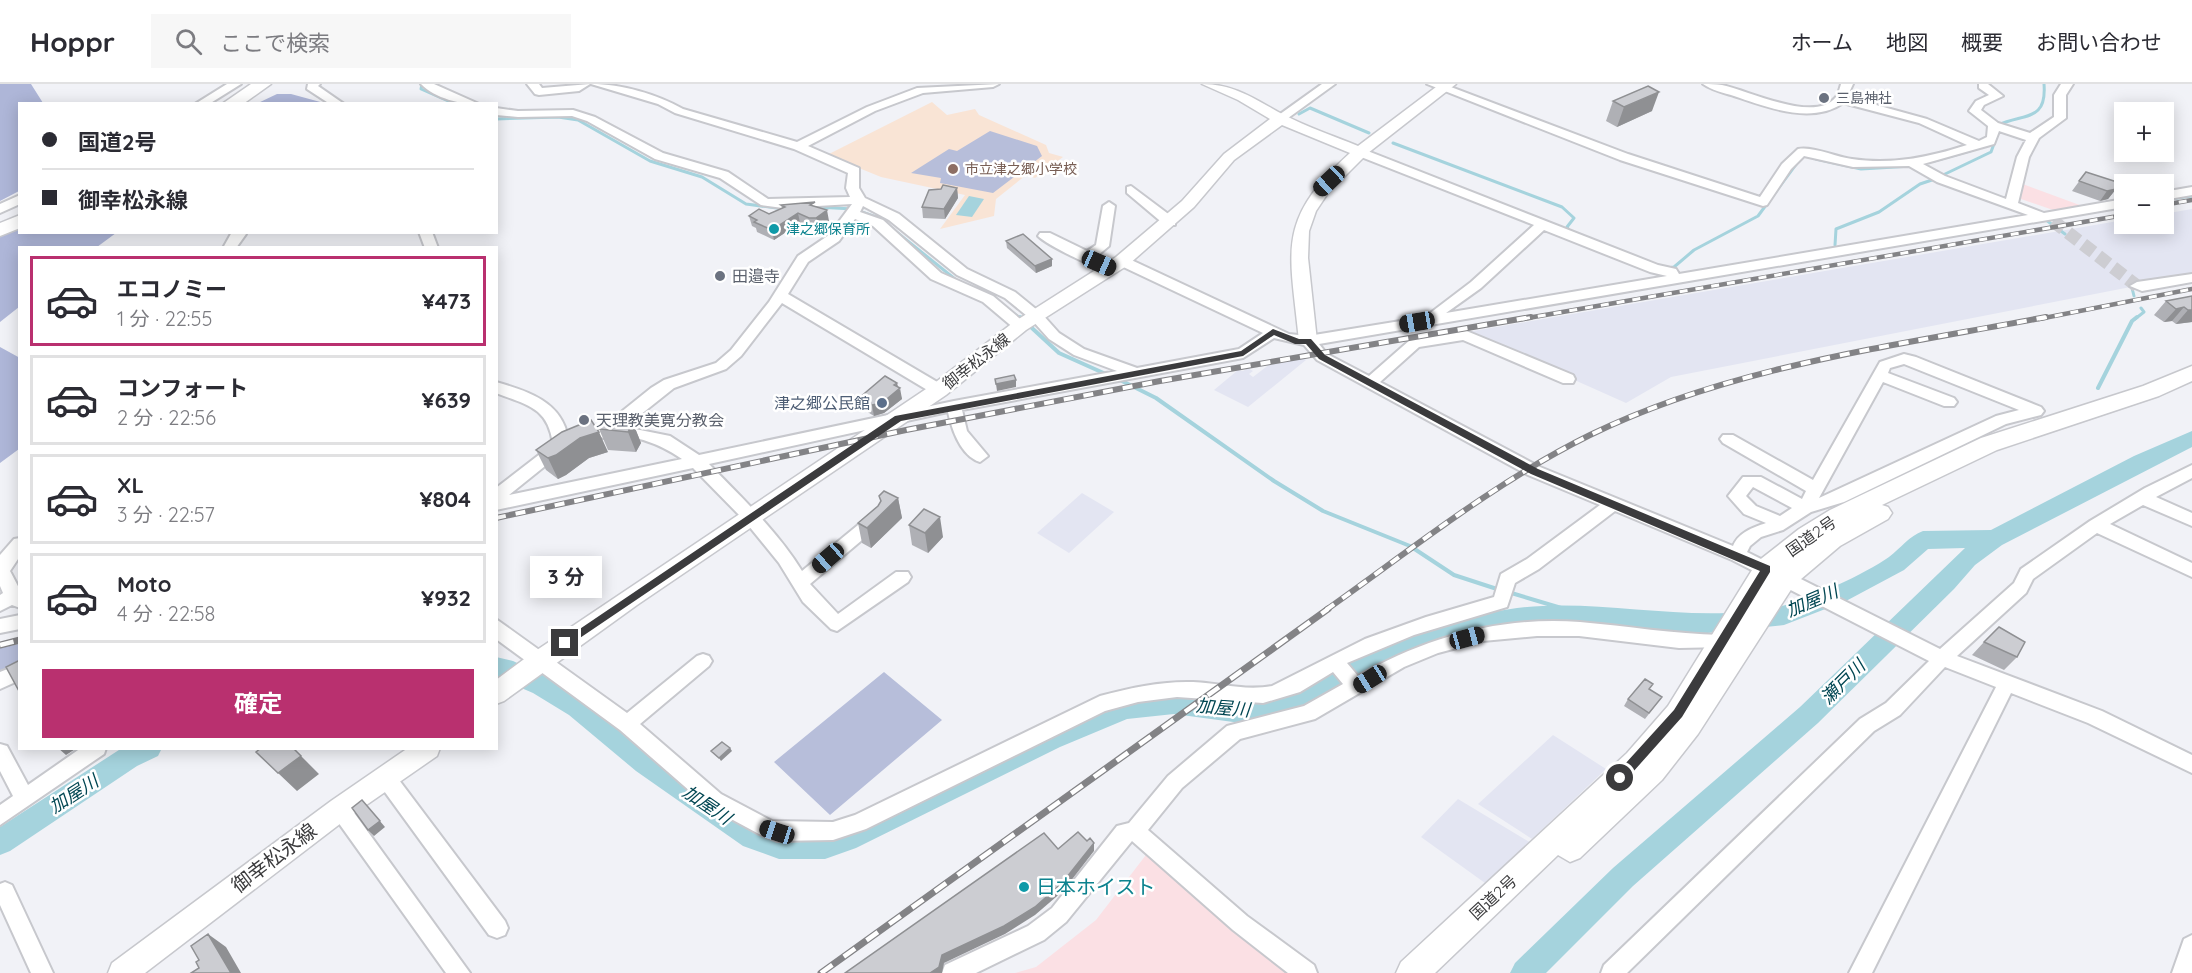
<!DOCTYPE html>
<html lang="ja">
<meta charset="utf-8">
<style>
:root{--surface:#fff;--page:#f7f7f7;--text:#2b2b33;--muted:#7c7c81;--line:#e1e1e2;--accent:#b9306f}
body{margin:0;font-family:Quicksand,"Noto Sans JP",sans-serif;background:var(--page);color:var(--text);height:100vh;display:flex;flex-direction:column;font-size:22px;white-space:nowrap}
*{box-sizing:border-box;margin:0}
p{font-size:20px;color:var(--muted)}
.icon{flex:none;width:33px;height:33px;fill:none;stroke:currentColor;stroke-width:2;stroke-linecap:round;stroke-linejoin:round}
.map{position:relative;flex:1;overflow:hidden}
.drawer{position:absolute;left:18px;top:162px;width:480px;height:504px;display:flex;flex-direction:column;background:var(--surface);border-radius:0px;box-shadow:0 3px 15px #0003}
.drawer>*{flex:none}
.banner{position:absolute;left:18px;top:18px;width:480px;height:132px;border-radius:0px;box-shadow:0 3px 15px #0003;display:grid;align-content:center;height:132px;padding:0 24px;background:var(--surface)}
.tools{position:absolute;left:2114px;top:18px;display:grid;gap:12px}
.tools a{display:grid;place-items:center;width:60px;height:60px;border-radius:0px;background:var(--surface);box-shadow:0 3px 15px #0003;font-size:30px}
.end{position:absolute;width:27px;height:27px;margin:-14px;border:8px solid #3b3b3d;background:#fff;box-shadow:0 0 0 3px #fff}
.from{border-radius:50%}
.bubble{position:absolute;height:42px;border-radius:0px;background:var(--surface);box-shadow:0 3px 15px #0003;font-size:20px;font-weight:700;line-height:42px;text-align:center}
.car{position:absolute;width:18px;height:36px;margin:-18px -9px;border-radius:8px;box-shadow:0 0 4px 2px #0007;background:linear-gradient(#222 24%,#8ab4d8 0 40%,#222 0 76%,#8ab4d8 0 86%,#222 0)}
.banner b{display:flex;align-items:center;gap:21px;height:57px;font-size:22px}
.banner b+b{border-top:2px solid var(--line)}
.banner i{width:15px;height:15px;background:var(--text)}
ul{padding:10px 0 0;list-style:none}
li{display:flex;align-items:center;gap:18px;height:90px;margin:0 12px 9px;padding:0 12px;border:3px solid var(--line);border-radius:0px}
li div{flex:1}
li b{display:block;font-size:22px}
li em{font-style:normal;font-weight:700}
li.selected{border-color:var(--accent)}
li>.icon{width:54px;height:54px;stroke-width:1.5}
.primary-button{display:flex;gap:12px;margin-top:auto;padding:12px 24px}
.primary-button a{flex:1;height:69px;border-radius:0px;background:var(--accent);color:#fff;font-size:24px;font-weight:700;line-height:69px;text-align:center}
header{display:flex;align-items:center;gap:36px;box-sizing:border-box;height:84px;padding:0 30px;background:var(--surface);border-bottom:2px solid var(--line)}
header strong{font-size:28px}
nav{display:flex;gap:33px;margin-inline-start:auto;font-size:21px}
.search{width:420px;height:54px;background:var(--page);display:flex;align-items:center;gap:15px;box-sizing:border-box;padding:0 21px;border-radius:0px;color:var(--muted);font-size:22px}
.map>svg:first-child{display:block}
.built{fill:#e3e5f2}
.industrial{fill:#fbe0e4}
.education{fill:#f9e4d5}
.green{fill:#b7beda}
.forest{fill:#aeb6d8}
.water{fill:#a5d3dd}
.lines{fill:none;stroke-linecap:round;stroke-linejoin:round}
.stream-far2{stroke:#a5d3dd;stroke-width:3}
.stream-far1{stroke:#a5d3dd;stroke-width:4}
.stream{stroke:#a5d3dd;stroke-width:4.5}
.river{fill:#a5d3dd;fill-rule:evenodd}
.minor-tunnel{stroke:#cdcdd2;stroke-width:13;stroke-dasharray:13 6;stroke-linecap:butt}
.minor-casing{stroke:#c7c8cd;stroke-width:4}
.major-casing{stroke:#c7c8cd;stroke-width:3}
.highway-casing{stroke:#c7c8cd;stroke-width:3}
.minor{fill:#fff;fill-rule:evenodd}
.major{fill:#fff;fill-rule:evenodd}
.highway{fill:#fff;fill-rule:evenodd}
.rail-far2-casing{stroke:#838386;stroke-width:4.5}
.rail-far1-casing{stroke:#838386;stroke-width:6}
.rail-casing{stroke:#838386;stroke-width:7}
.rail-far2{stroke:#fff;stroke-width:3;stroke-dasharray:8;stroke-linecap:butt}
.rail-far1{stroke:#fff;stroke-width:4;stroke-dasharray:10;stroke-linecap:butt}
.rail{stroke:#fff;stroke-width:4.5;stroke-dasharray:14;stroke-linecap:butt}
.wall{fill:#afb0b5}
.shaded-wall{fill:#8f9093}
.building{fill:#cccdd2;stroke:#8f9093;stroke-width:1.5}
.route{fill:#3b3b3d}
.worship-dot{fill:#6b7280;stroke:#fff;stroke-width:2}
.education-dot{fill:#8d6e63;stroke:#fff;stroke-width:2}
.culture-dot{fill:#0f9aa8;stroke:#fff;stroke-width:2}
.service-dot{fill:#5c6f8a;stroke:#fff;stroke-width:2}
.labels{text-anchor:middle;stroke-width:5;stroke-linejoin:round;paint-order:stroke}
.far-worship-label{font-size:14px;fill:#5b616d;stroke:#fff;text-anchor:start}
.far-education-label{font-size:14px;fill:#785e54;stroke:#fff;text-anchor:start}
.far-culture-label{font-size:14px;fill:#0d838f;stroke:#fff;text-anchor:start}
.worship-label{font-size:16px;fill:#5b616d;stroke:#fff;text-anchor:start}
.street-label{font-size:16px;fill:#3b3b3d;stroke:#fff}
.service-label{font-size:16px;fill:#4e5e75;stroke:#fff;text-anchor:end}
.water-label{font-size:18px;font-style:italic;fill:#004652;stroke:#fff}
.near-street-label{font-size:20px;fill:#3b3b3d;stroke:#fff}
.near-culture-label{font-size:20px;fill:#0d838f;stroke:#fff;text-anchor:start}
</style>
<header>
<strong>Hoppr</strong>
<div class="search"><svg class="icon" aria-label="search" viewBox="0 0 24 24"><circle cx="10" cy="10" r="6"/><path d="M15 15l6 6"/></svg>ここで検索</div>
<nav><a>ホーム</a><a>地図</a><a>概要</a><a>お問い合わせ</a></nav>
</header>
<div class="map">
<svg width="2192" height="889" viewBox="0 0 2192 889">
<rect width="100%" height="100%" fill="#f1f2f7"/>
<!-- built -->
<path class="built" d="M2192,125V191L1671,293L1626,319L1467,248L2124,136V140H2163V130Z
M1303,274L1306,276L1248,323L1214,306L1238,286L1243,287L1248,284L1253,287L1249,290L1253,293L1270,280Z
M1082,409L1114,428L1069,469L1037,449Z
M1553,651L1606,685L1532,755L1478,720Z
M1458,715L1531,759L1485,799L1421,753Z"/>
<!-- industrial -->
<path class="industrial" d="M2020,99L2085,123L2056,127L2015,113Z
M1149,767L1308,889H1015L1036,883L1096,836Z"/>
<!-- education -->
<path class="education" d="M932,18L947,31L975,25L979,31L1046,61L1049,69L1063,73L1035,94L1026,91L996,115L994,132L940,145L965,111L881,93L827,71Z"/>
<!-- green -->
<path class="green" d="M990,47L1037,62L1042,72L993,109L940,99L941,94L911,89L949,65L957,67Z
M19,560V578L0,588V564Z
M884,588L942,636L830,731L774,678Z"/>
<!-- forest -->
<path class="forest" d="M0,0H31L43,19L20,20L19,107L0,117Z
M277,10H291L324,19H258Z
M19,142L20,148L116,149L97,163L20,164L19,223L0,238V153Z
M0,263L20,274L19,365L0,379Z"/>
<!-- water -->
<path class="water" d="M969,112L984,115L972,133L956,131Z"/>
<g class="lines">
<!-- stream-far2 -->
<path class="stream-far2" d="M422,0L421,5L455,20
M1299,30L1310,24L1369,49
M496,35L558,33L578,36L650,77L702,93L746,120L784,125
M1998,41C2024,29 2047,38 2044,0
M1393,59L1562,123L1574,134L1567,143L1570,148
M1816,75L1861,85L1912,82
M1934,77L1973,66
M1943,91L1991,68L1998,49
M2163,116L2192,112
M816,123L853,125L879,134L955,195
M2046,136L2065,150
M1835,161L1836,145L1879,128L1920,100L1935,95
M1667,184L1674,183L1694,166L1758,132L1797,79
M2131,200L2134,212
M991,212L1021,235
M2135,235L2144,228L2141,224"/>
<!-- stream-far1 -->
<path class="stream-far1" d="M1020,233L1059,269L1108,291
M1118,295L1156,314L1274,397L1323,427L1410,462L1454,491L1500,506
M2098,304L2132,237L2137,233
M1508,508L1568,526"/>
<!-- stream -->
<path class="stream" d="M1563,525L1580,530"/>
<!-- river -->
<path class="river" d="M2192,347V363L2002,461L1975,481L1954,505L1818,639L1633,802L1546,889H1510L1515,879L1613,784L1800,623L1965,464L1928,465L1904,486L1846,517L1784,541L1708,549L1648,548L1580,540L1516,544L1444,560L1412,571L1278,634L1248,640L1174,630L1127,635L1060,663L856,764L825,775H779L743,762L636,687L569,631L533,609L496,593V573L513,577L551,595L587,615L654,671L762,743C781,750 808,753 828,748C855,741 882,724 907,712C977,678 1047,638 1121,615C1173,598 1227,628 1274,613C1313,600 1353,575 1392,558C1430,541 1475,530 1517,524C1605,513 1694,542 1782,522C1810,515 1865,490 1889,473C1901,464 1909,452 1923,447L1991,446L2134,372Z
M122,664H162L158,672L137,682L10,767L0,771V743Z"/>
<!-- minor-tunnel -->
<path class="minor-tunnel" d="M2053,137L2137,202"/>
<!-- minor casing -->
<g class="minor-casing">
<path id="minor" d="M227,0H241L209,20H195Z
M308,0H320L318,2L344,20H330L307,5Z
M421,0H434L479,20C460,20 436,15 421,0Z
M527,0H539L542,4L590,0L579,7L539,11L535,10Z
M591,0C622,0 656,10 683,25L797,58L867,23L917,4L999,0L993,3L923,9L875,27L808,62L859,84V104L865,114L899,130L967,185L1015,208L1042,230L1059,249L1084,265L1137,284L1239,265L1263,249L1117,180V174H1127L1289,250L1308,252L1425,233L1471,198L1534,141L1356,71L1354,68L1360,64L1658,181L1676,185L1679,190L2028,131L1937,98L1909,82L1853,83L1804,72L1791,85L1767,121L1763,122L1620,76L1427,0H1443L1628,70L1760,113L1782,80L1798,65C1813,62 1836,73 1852,75C1892,81 1930,73 1967,61L1919,39L1843,19C1812,41 1766,23 1734,12C1724,9 1711,6 1703,0C1710,0 1716,0 1722,1C1748,6 1815,40 1836,13C1838,10 1840,4 1841,0H1853L1847,13L1927,35L1979,57L1987,53L1988,42L1969,27L1976,17L1989,11L1979,4V0H1988L2003,12L1984,21L1981,26L1998,39L2030,49L2054,33V11L2061,0H2073L2066,11V34L2039,54L2029,73L2018,119L2044,129L2124,115V123L1319,260L1327,270L1369,292L1410,256L1464,246L1573,291L1575,295L1573,299H1563L1463,256L1419,263L1380,298L1540,383L1733,462C1739,448 1752,444 1766,439L1744,430L1728,412L1743,393H1761L1802,415L1806,407L1723,359L1720,355L1723,351H1733L1813,396L1880,278L1904,270L1916,273L2041,323L2044,327L2041,331L2006,340L1844,418L1811,428L1783,446L1761,453L1750,462L1747,468L1940,565L2014,499L2021,485L2090,437L2145,404L2192,381V394L2156,413L2192,429V442L2143,421L2110,440L2192,479V493L2097,449L2033,495L2026,509L1957,572L2102,627L2192,671V689L2088,639L2011,609L1872,889H1849L1996,603L1945,583L1900,631L1874,647L1627,889H1601L1604,881L1860,635L1886,619L1929,577L1732,476L1615,427L1539,485L1515,499L1507,523L1414,551L1347,579L1358,592C1426,553 1501,532 1580,538C1627,542 1674,550 1721,551L1727,553L1730,558L1727,563L1679,564L1579,552H1537L1483,557L1438,569L1404,583L1315,635L1240,655L1182,704L1148,746L1247,832L1314,881L1317,889H1288L1233,846L1132,757L1066,838L1044,856L976,889H942L945,881L1028,842L1052,824L1117,742L1129,739L1168,692L1227,642L1304,622L1343,600L1333,588L1300,608L1263,619L1177,613L1138,618L1105,627L866,745L833,756L777,757L759,750L707,722L620,646L496,555V535L627,629L697,572L703,570L709,572L712,577L709,582L640,640L721,710L772,737L833,738L855,731L1100,612C1130,604 1161,597 1193,598C1219,599 1245,607 1272,602L1365,555L1426,533L1494,513L1501,490L1527,475L1600,421L1528,391L1317,276L1304,261L1274,254L1243,274L962,326L967,347L988,372L980,378C961,372 952,346 948,328L709,380C742,414 777,447 802,487L869,432H881L883,436L881,440L810,500L838,530L896,488H908L911,493L908,498L837,547L831,545L803,518L779,479L744,436L693,384L496,426V404L553,360C548,323 527,321 496,309V298C528,307 562,318 568,354L575,355L578,359L575,363L565,366L509,411L682,375C660,360 629,347 603,354L595,349L651,304L664,296L716,279L731,266L769,218L798,172L829,151L852,120L783,124L761,121L720,94L655,75L587,37L572,32L518,33L496,31V24L518,27L573,26L595,33L663,69L728,88L768,115L850,113L846,104L848,89L794,65L675,29L658,20ZM1999,47L2026,56L2017,73L2006,115L1945,92L1923,80L1994,60ZM863,122L889,136L957,191L1005,214L1032,236L1049,255L1074,271L1117,287L954,317L699,371L670,352L625,343L674,304L726,285L741,272L782,219L934,310H944L946,306L944,302L788,210L808,178L839,157L855,135L873,142L931,195L983,218L1015,245H1025L1027,242L1025,239L993,212L941,189L883,136L860,128ZM1544,146L1650,188L1667,192L1446,229L1481,204ZM1904,280L2019,326L1996,332L1819,414L1883,298L1944,322H1954L1957,318L1954,314L1888,289L1890,284ZM1753,403L1792,424L1780,432L1756,422L1746,412Z
M1322,0H1335L1284,37H1276V33Z
M1131,102L1175,135V141H1165L1127,109V103Z
M2192,103V111L2163,116V108Z
M20,111V120L0,129V120Z
M1109,118L1115,122L1109,162L1097,172L1115,181V187C1104,190 1047,161 1038,152L1040,149H1050L1087,167L1096,161L1103,122Z
M232,148L246,150L236,164H223Z
M419,148H432L438,164H425Z
M2192,190V198L2142,207L2130,202L2137,198Z
M20,454V472L10,487L20,506V524L12,521L0,527V511L3,509L0,502V471L14,455Z
M20,531V545L0,549V535Z
M20,580V596L0,605V588Z
M0,660L7,662L28,701L81,664H106L104,670L0,741V721L13,712L0,687Z
M386,685L393,688L505,837L508,844L505,851L497,854L489,851L379,700L376,694L379,688Z
M340,716L347,719L470,889H446L333,731L330,725L333,719Z
M5,798L12,801L53,889H31L0,821V800Z
M2192,851V889H2172L2184,855Z"/>
</g>
<!-- major casing -->
<g class="major-casing">
<path id="major" d="M1202,0C1235,0 1256,16 1284,31C1307,43 1334,52 1358,62L1440,0H1456L1368,69L1328,109L1316,127L1309,147L1308,174L1317,257L1314,261L1308,263L1299,257C1290,166 1275,137 1350,69L1282,41L1234,76L1194,123L1128,181L1026,246L946,311L637,521L504,617L496,620V596L531,570L932,301L1014,238L1116,173L1182,117L1224,70L1270,35L1238,16Z
M408,664H440L437,672L349,733L145,889H108L112,879L331,717Z"/>
</g>
<!-- highway casing -->
<g class="highway-casing">
<path id="highway" d="M251,0H271L243,20H222Z
M20,131V144L0,152V139Z
M2192,282V297L2159,312L1997,366L1882,421L1888,423L1892,429L1888,435L1840,462L1794,501L1698,650L1662,696L1580,774L1570,778L1558,771L1435,889H1396L1401,878L1627,669L1668,622L1757,478L1799,445L1830,426L1981,354L2143,302Z"/>
</g>
<!-- minor -->
<use href="#minor" class="minor"/>
<!-- major -->
<use href="#major" class="major"/>
<!-- highway -->
<use href="#highway" class="highway"/>
<!-- rail-far2 casing -->
<g class="rail-far2-casing">
<path id="rail-far2" d="M2163,121L2192,116
M1522,235L2124,131
M2039,235L2192,205"/>
</g>
<!-- rail-far1 casing -->
<g class="rail-far1-casing">
<path id="rail-far1" d="M496,434L906,346L1160,297L1531,233
M1326,526C1412,465 1495,398 1590,351C1731,282 1894,262 2046,233"/>
</g>
<!-- rail casing -->
<g class="rail-casing">
<path id="rail" d="M0,561L20,556
M821,889L1328,525"/>
</g>
<!-- rail-far2 -->
<use href="#rail-far2" class="rail-far2"/>
<!-- rail-far1 -->
<use href="#rail-far1" class="rail-far1"/>
<!-- rail -->
<use href="#rail" class="rail"/>
</g>
<!-- wall -->
<path class="wall" d="M1613,17L1652,27L1617,43L1606,37Z
M2086,88L2116,105L2108,115L2100,117L2072,107Z
M957,104L958,114L945,135L923,134L922,123Z
M781,121L816,122L829,137L818,144H811L800,139L774,156L757,148L756,144L752,142L749,132L769,130L782,124Z
M1006,157L1052,182L1036,189L1007,164Z
M2192,212V238L2176,240L2172,237L2164,238L2154,231L2166,217Z
M898,303L902,315L884,329L874,332L861,324L859,314Z
M633,339L641,359L636,368L608,366L599,345Z
M536,366L608,368L589,374L566,391L558,395L546,386Z
M879,412L898,414L902,434L871,464L862,459L858,439L878,422L881,418Z
M909,441L943,453L928,469L912,461Z
M1984,558L2017,573L2004,586L1972,571Z
M1649,605L1662,613L1645,635L1624,622L1628,615Z"/>
<!-- shaded-wall -->
<path class="shaded-wall" d="M1659,8L1652,27L1617,43L1624,23Z
M957,104L958,114L945,135L944,125Z
M2116,105L2108,115L2100,117L2107,107Z
M827,126L829,137L818,144L816,134Z
M798,129L800,139L774,156L772,146Z
M1052,175V182L1036,189L1035,182Z
M2184,223L2172,237L2164,238L2176,225Z
M2188,226H2192V238L2176,240Z
M1016,296V303L997,307L996,300Z
M897,299L899,306L900,304L902,315L884,329L874,332L872,321Z
M633,339L641,359L636,368L628,348Z
M599,348L608,368L589,374L566,391L558,395L548,374L580,354Z
M898,414L902,434L871,464L867,444Z
M940,433L943,453L928,469L925,449Z
M58,664H77L66,671Z
M730,664L732,667L721,677L719,674Z
M301,672L319,690L297,707L278,689Z
M362,716L385,743L374,752L368,746Z
M1094,759V767L1063,807L1035,831L1005,850L944,879L942,889H930L942,871Z
M208,850L226,863L241,889H231Z"/>
<!-- building -->
<path class="building" d="M1648,2L1659,8L1624,23L1613,17Z
M2086,88L2120,99L2116,105L2107,107L2079,97Z
M943,101L957,104L944,125L922,123L929,106L941,105Z
M815,118L810,121L827,126L816,134H809L798,129L772,146L754,138L757,136L749,132L759,125L769,130L785,123L781,121Z
M1023,150L1052,175L1035,182L1006,157Z
M2192,212V226H2188L2184,223L2176,225L2166,217Z
M1014,291L1016,296L996,300L995,295Z
M885,292L897,299L894,301L900,304L882,319L872,321L859,314Z
M607,334L633,339L628,348L599,345Z
M591,336L599,348L580,354L556,371L548,374L536,366L562,348Z
M884,407L898,414L867,444L858,439L878,422L881,417L879,412Z
M924,425L940,433L925,449L909,441Z
M1999,543L2025,558L2017,573L1984,558Z
M20,576V609L6,583Z
M1645,595L1653,600L1649,605L1662,613L1649,629L1628,615Z
M722,658L730,664L719,674L711,667Z
M261,664H293L301,672L278,689L256,668Z
M362,716L380,737L368,746L352,724Z
M1078,748L1087,757L1090,754L1094,759L1063,798L1035,823L1004,842L942,871L939,883L930,889H845L1044,749L1058,765Z
M208,850L231,889H191L199,884L196,878L199,876L191,862Z"/>
<!-- route -->
<path class="route" d="M1273,245L1299,255H1311L1325,271L1538,385L1770,482V488L1682,633L1624,698H1615V691L1674,626L1760,487L1531,390L1319,275L1306,260H1295L1274,251L1243,272L901,337L568,562L565,563L559,559L895,332L1241,267Z"/>
<!-- markers -->
<g class="worship-dot">
<circle cx="1824" cy="14" r="6"/>
<circle cx="720" cy="192" r="6"/>
<circle cx="584" cy="336" r="6"/>
</g>
<circle class="education-dot" cx="953" cy="85" r="6"/>
<g class="culture-dot">
<circle cx="774" cy="145" r="6"/>
<circle cx="1024" cy="803" r="6"/>
</g>
<circle class="service-dot" cx="882" cy="319" r="6"/>
<g class="labels">
<!-- far-worship labels -->
<g class="far-worship-label">
<text x="1836" y="19">三島神社</text>
</g>
<!-- far-education labels -->
<g class="far-education-label">
<text x="965" y="90">市立津之郷小学校</text>
</g>
<!-- far-culture labels -->
<g class="far-culture-label">
<text x="786" y="150">津之郷保育所</text>
</g>
<!-- worship labels -->
<g class="worship-label">
<text x="732" y="198">田邉寺</text>
<text x="596" y="342">天理教美寛分教会</text>
</g>
<!-- street labels -->
<g class="street-label">
<text transform="translate(976 277) rotate(-38)" y="6">御幸松永線</text>
<text transform="translate(1811 452) rotate(-35)" y="6">国道2号</text>
<text transform="translate(1493 813) rotate(-43)" y="6">国道2号</text>
</g>
<!-- service labels -->
<g class="service-label">
<text x="870" y="325">津之郷公民館</text>
</g>
<!-- water labels -->
<g class="water-label">
<text transform="translate(1812 517) rotate(-23)" y="6">加屋川</text>
<text transform="translate(1843 598) rotate(-45)" y="6">瀬戸川</text>
<text transform="translate(1223 624) rotate(5)" y="6">加屋川</text>
<text transform="translate(74 710) rotate(-33)" y="6">加屋川</text>
<text transform="translate(707 721) rotate(34)" y="6">加屋川</text>
</g>
<!-- near-street labels -->
<g class="near-street-label">
<text transform="translate(274 774) rotate(-37)" y="7">御幸松永線</text>
</g>
<!-- near-culture labels -->
<g class="near-culture-label">
<text x="1036" y="810">日本ホイスト</text>
</g>
</g>
</svg>
<div class="tools">
<a>+</a>
<a>−</a>
</div>
<i class="end from" style="left:1620px;top:694px"></i>
<i class="end" style="left:565px;top:559px"></i>
<div class="bubble" style="left:530px;top:472px;width:72px">3 分</div>
<i class="car" style="left:1329px;top:97px;rotate:227deg"></i>
<i class="car" style="left:1099px;top:179px;rotate:114deg"></i>
<i class="car" style="left:1417px;top:238px;rotate:260deg"></i>
<i class="car" style="left:828px;top:474px;rotate:229deg"></i>
<i class="car" style="left:1467px;top:554px;rotate:75deg"></i>
<i class="car" style="left:1370px;top:595px;rotate:238deg"></i>
<i class="car" style="left:777px;top:748px;rotate:288deg"></i>
<div class="banner">
<b><i class="from"></i>国道2号</b>
<b><i></i>御幸松永線</b>
</div>
<section class="drawer">
<ul>
<li class="selected"><svg class="icon" aria-label="car" viewBox="0 0 24 24"><path d="M5 17H2v-5l4-1 3-4h7l3 4 3 1v5h-3M9 17h6M6 11h13"/><circle cx="7" cy="17" r="2"/><circle cx="17" cy="17" r="2"/></svg><div><b>エコノミー</b><p>1 分 · 22:55</p></div><em>¥473</em></li>
<li><svg class="icon" aria-label="car" viewBox="0 0 24 24"><path d="M5 17H2v-5l4-1 3-4h7l3 4 3 1v5h-3M9 17h6M6 11h13"/><circle cx="7" cy="17" r="2"/><circle cx="17" cy="17" r="2"/></svg><div><b>コンフォート</b><p>2 分 · 22:56</p></div><em>¥639</em></li>
<li><svg class="icon" aria-label="car" viewBox="0 0 24 24"><path d="M5 17H2v-5l4-1 3-4h7l3 4 3 1v5h-3M9 17h6M6 11h13"/><circle cx="7" cy="17" r="2"/><circle cx="17" cy="17" r="2"/></svg><div><b>XL</b><p>3 分 · 22:57</p></div><em>¥804</em></li>
<li><svg class="icon" aria-label="car" viewBox="0 0 24 24"><path d="M5 17H2v-5l4-1 3-4h7l3 4 3 1v5h-3M9 17h6M6 11h13"/><circle cx="7" cy="17" r="2"/><circle cx="17" cy="17" r="2"/></svg><div><b>Moto</b><p>4 分 · 22:58</p></div><em>¥932</em></li>
</ul>
<div class="primary-button"><a>確定</a></div>
</section>
</div>
